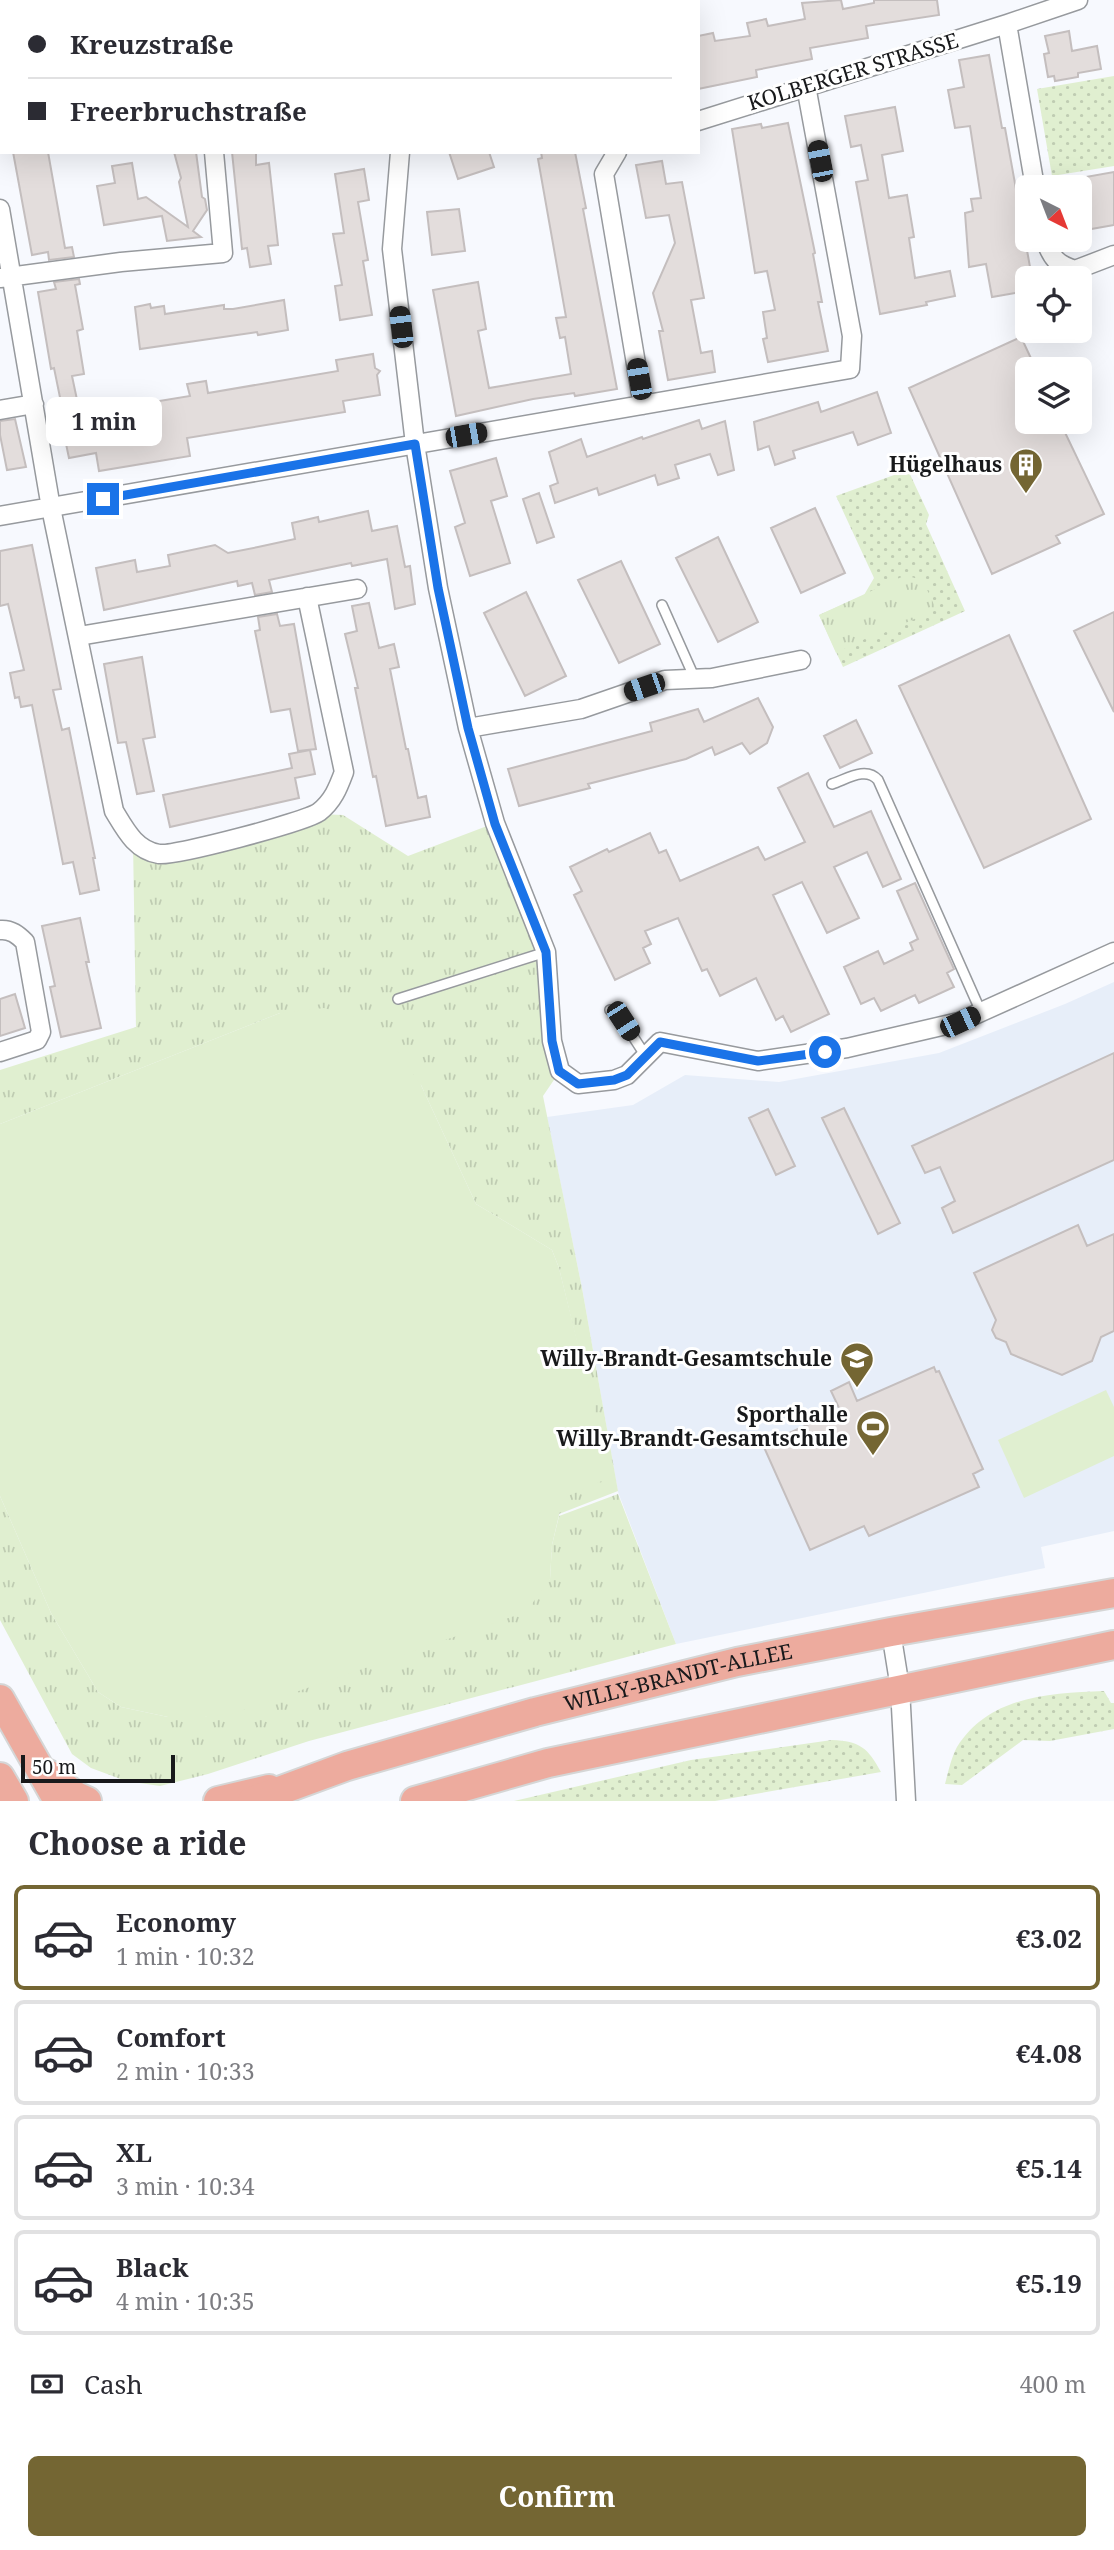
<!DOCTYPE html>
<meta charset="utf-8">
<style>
:root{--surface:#fff;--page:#f2f2f3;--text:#2b2b33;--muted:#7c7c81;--line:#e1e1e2;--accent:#746633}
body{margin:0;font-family:"Noto Serif",serif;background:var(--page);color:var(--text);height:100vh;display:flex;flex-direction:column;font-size:26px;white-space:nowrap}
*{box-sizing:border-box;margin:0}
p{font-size:23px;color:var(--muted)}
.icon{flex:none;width:38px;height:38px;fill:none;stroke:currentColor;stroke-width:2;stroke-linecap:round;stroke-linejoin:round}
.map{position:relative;height:1801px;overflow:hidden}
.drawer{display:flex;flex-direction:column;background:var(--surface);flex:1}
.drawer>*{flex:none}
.top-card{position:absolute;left:0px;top:0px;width:700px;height:154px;box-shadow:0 7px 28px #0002;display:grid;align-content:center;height:154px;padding:0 28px;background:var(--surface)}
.needle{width:46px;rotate:138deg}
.buttons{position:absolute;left:1015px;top:175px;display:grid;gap:14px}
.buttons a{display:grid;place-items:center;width:77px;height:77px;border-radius:10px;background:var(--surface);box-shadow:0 7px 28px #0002;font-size:35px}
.scale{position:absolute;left:21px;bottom:18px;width:154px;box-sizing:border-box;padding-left:7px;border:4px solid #18191b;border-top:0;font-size:19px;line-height:24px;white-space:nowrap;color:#18191b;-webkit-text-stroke:5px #fff;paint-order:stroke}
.end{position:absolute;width:32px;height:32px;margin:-16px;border:9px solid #1a73e8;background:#fff;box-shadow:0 0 0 4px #fff}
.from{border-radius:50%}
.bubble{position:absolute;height:49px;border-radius:10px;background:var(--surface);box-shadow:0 7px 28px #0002;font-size:23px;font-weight:700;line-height:49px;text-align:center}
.car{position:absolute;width:21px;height:42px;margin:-21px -10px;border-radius:9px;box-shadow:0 0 5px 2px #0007;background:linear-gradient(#222 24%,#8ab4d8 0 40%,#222 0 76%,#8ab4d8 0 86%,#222 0)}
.top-card b{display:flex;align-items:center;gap:24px;height:66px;font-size:26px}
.top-card b+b{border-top:2px solid var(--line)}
.top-card i{width:18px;height:18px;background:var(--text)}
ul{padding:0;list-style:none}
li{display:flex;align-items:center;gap:21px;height:105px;margin:0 14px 10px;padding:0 14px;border:4px solid var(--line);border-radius:10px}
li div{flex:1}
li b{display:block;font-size:26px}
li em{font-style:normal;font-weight:700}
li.active{border-color:var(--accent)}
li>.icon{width:63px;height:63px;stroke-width:1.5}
h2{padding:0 28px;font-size:32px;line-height:84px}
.pay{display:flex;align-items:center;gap:18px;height:77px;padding:0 28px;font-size:26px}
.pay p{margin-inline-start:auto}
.button{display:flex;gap:14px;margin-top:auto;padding:14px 28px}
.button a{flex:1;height:80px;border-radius:10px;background:var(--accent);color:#fff;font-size:28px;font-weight:700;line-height:80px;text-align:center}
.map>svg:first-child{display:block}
.built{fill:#e7eef9}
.grass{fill:url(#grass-dots)}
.park{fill:url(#park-tufts)}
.pitch{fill:#e0efd0}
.building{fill:#e3dddc;stroke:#c4bebe;stroke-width:2}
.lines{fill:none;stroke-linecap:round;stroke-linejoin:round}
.lane-casing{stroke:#979a9e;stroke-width:12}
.street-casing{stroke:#979a9e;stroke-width:21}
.primary-casing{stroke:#d5d6d6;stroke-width:32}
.lane{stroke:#fff;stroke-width:9}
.street{stroke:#fff;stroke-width:18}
.primary{stroke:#edab9e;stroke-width:28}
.route{stroke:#1a73e8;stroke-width:9}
.labels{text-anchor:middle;stroke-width:6;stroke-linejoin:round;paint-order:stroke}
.street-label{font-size:21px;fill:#18191b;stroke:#fff}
.poi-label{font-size:21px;font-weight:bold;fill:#18191b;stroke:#fff;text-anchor:end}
</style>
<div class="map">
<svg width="1114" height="1801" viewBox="0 0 1114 1801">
<defs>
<pattern id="grass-dots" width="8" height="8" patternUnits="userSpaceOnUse" patternTransform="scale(1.75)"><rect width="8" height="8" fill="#e0efd0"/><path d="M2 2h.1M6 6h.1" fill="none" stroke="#bfccb2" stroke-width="1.8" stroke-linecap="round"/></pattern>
<pattern id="park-tufts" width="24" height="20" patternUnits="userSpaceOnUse" patternTransform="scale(1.75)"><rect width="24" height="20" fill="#e0efd0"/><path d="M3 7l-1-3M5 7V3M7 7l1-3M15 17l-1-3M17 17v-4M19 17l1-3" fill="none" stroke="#bfccb2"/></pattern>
</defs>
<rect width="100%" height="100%" fill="#f7f9fe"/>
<!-- built -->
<path class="built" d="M1114,982V1531L1041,1547L1045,1568L676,1644L618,1492L582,1288L547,1117L633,1105L685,1075L779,1082L939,1053L1065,1004Z"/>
<!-- grass -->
<path class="grass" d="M1114,76V166L1052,176L1037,89Z
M908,470L929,515L926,524L965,611L843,667L819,615L864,595L874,578L836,496Z
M1104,1691L1111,1703H1114V1729L1050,1741L1023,1740L962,1785L945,1784C948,1773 951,1758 957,1747C989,1696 1049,1693 1104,1691Z
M832,1740C860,1741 868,1748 881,1772L715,1801H514L691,1760Z"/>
<!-- park -->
<path class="park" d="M906,575L923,581L936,609L875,637L873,635L836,653L819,615Z
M317,814L343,815L408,856L495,823L546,952L560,1071L543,1096L582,1288L618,1491L559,1514L583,1367L559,1268L552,1250L476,1204L421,1085L280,1013L0,1124V1070L136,1027L133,842L159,854Z
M618,1494L676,1644L309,1741L208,1774L160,1786L126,1781L91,1768L72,1754L0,1620V1496L51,1613L98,1692L121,1707L168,1717H205L550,1579L552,1545L559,1516Z"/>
<!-- pitch -->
<path class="pitch" d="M324,1008L371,1022L395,1048L421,1085L476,1204L552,1250L559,1268L611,1477L563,1498L552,1545L550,1579L526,1612L235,1713L205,1717H168L121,1707L98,1692L51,1613L0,1496V1124L280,1013Z
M1106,1390L1114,1407V1456L1024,1498L998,1440Z"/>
<!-- building -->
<path class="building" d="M841,0L843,9L874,3V0H937L939,15L866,26L868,38L810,48L812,59L756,70L757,77L698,89V36L713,33L715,41L750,36L747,23L766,19L768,26L805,19L802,3Z
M1069,31L1072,51L1097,46L1101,69L1078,73V77L1055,81L1054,76L1048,77L1044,54L1049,53L1045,36Z
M989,55L1002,128H1005L1032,278H1027V291L992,297L986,264L969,267L965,213L973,211L971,199L981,198L970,126L955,128L948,90L964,87L959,60Z
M895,107L903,151L882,155L889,198L907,195L914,237L909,238L915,278L950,271L955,296L926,302L927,305L880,314L856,182L868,180L861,145L851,147L845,116Z
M788,123L815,253L813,254L822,302H818L828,351L768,362L763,339L767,338L763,312L775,310L767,271L755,273L732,129L761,124L762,128Z
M13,152H48L65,248L72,247L74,257L49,260L48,252L32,255Z
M174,152H196L202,197L205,199L207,210L193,231L201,237L167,241L162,216L104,225L97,186L115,183L112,166L132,163L138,199L146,197L188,227L179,182L181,178Z
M232,152H256V165L269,163L278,245L268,246L271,264L250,267L247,248L242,249Z
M449,152H489L494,167L458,179Z
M541,152H575L586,208L583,209L617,389L575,396L574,393L533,399L456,416L433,290L478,282L486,329L478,331L489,388L571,374L565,337L560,338L556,318L566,317L538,159L542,158Z
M662,161L666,184L682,182L704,298L691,300L701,353L712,351L715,372L668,380L659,331H663L653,293L675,243L669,215L646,218L636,165Z
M364,169L369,200L358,202L368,260L363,261L372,315L340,320L335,286L342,285L333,234L344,233L335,174Z
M1114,172V225L1080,231V178Z
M459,209L465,251L432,255L427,212Z
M79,279L80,284L75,285L83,329L77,331L84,374L72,376L80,414L190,396L187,384L206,381L208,393L338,371L336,360L373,354L375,368L380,371L377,375L380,395L343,401L345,412L187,438L190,456L99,471L96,453L69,458L65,439L60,435L64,431L62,417H64L54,368L51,369L38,292L56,289L54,282Z
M284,300L288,330L258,335L257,332L140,349L135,307L150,304L151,308L164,306L165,314L224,305V309H233Z
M1021,337L1036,369H1027V422H1060L1104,514L1056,536L1060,543L992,574L909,388Z
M877,392L891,433L858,445L853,432L793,451L795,458L775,465L769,446L758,450L754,422L818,402L821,412Z
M15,419L26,467L7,470L0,435V421Z
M699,420L702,429L725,421L734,470L718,475L710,454L675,465L679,478L658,485L655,475L599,495L597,488L555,503L550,486L558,483L549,452L581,439L587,457L642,437L643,439Z
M496,458L507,496L491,501L510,563L470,576L455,527L465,523L450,471Z
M539,493L554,537L537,543L523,499Z
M815,508L845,573L801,593L771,528Z
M368,511L372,531L397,526L405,567L410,566L415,604L395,609L387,559L352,566L351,563L269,580L272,592L255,595L252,583L238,586L237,581L104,610L96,568L135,560L137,572L170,566L168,555L215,545L228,553L258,547L295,539L292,523L318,517L319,522Z
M718,537L758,622L718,642L676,558Z
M32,545L61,689L53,690L62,730L69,728L95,858H93L99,890L80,894L73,862L63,864L32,705L21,707L19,697L15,698L10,673L24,670L8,604L0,606V551Z
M621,561L660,644L619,663L578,580Z
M526,592L566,676L525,696L484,613Z
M369,603L379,648L394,644L399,667L390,669L406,749H408L418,798L426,796L430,817L386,826L376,776L373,777L355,688H358L345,634L357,631L352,606Z
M1114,612V712L1074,631Z
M277,614L280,626L294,624L316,749L298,751L290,709L271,712L255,631L260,630L258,617Z
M1009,635L1091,819L984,868L899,686Z
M142,657L155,737L143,739L154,791L137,794L126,742L118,743L104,664Z
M758,698L773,727L767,743L750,754L742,743L715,755L712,747L686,759L588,784L590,788L519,806L508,769L652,731L650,723L698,709L704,722Z
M856,720L872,753L840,768L824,736Z
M310,750L315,774L295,778L299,798L170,827L163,795L292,768L289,754Z
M808,773L834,827L871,811L901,879L883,887L867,852L834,867L859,918L827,933L802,882L773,895L829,1014L791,1032L783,1016L776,1020L756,978L720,996L707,969L702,971L678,918L645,931L651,944L643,948L650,963L615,980L574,895L582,891L570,867L607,849L609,852L650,833L659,853L666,850L680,881L758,847L765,860L805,842L778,788Z
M915,883L954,969L947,973L954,987L919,1003L915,995L881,1011L874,998L861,1004L844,967L878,951L884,964L913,950L910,943L918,939L897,891Z
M80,918L89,962H86L101,1028L61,1037L50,987L55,986L42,926Z
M15,994L25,1028L0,1036V999Z
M1114,1053V1160L953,1233L942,1208L955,1201L940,1167L925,1173L912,1146Z
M844,1108L900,1223L878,1234L822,1118Z
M768,1109L795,1166L776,1175L749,1118Z
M1078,1225L1087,1246L1114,1234V1331L1101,1337L1092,1361L1062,1375L1011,1354L1006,1342L996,1338L992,1330L996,1320L974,1273Z
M934,1367L936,1372L939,1371L983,1469L973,1474L979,1487L869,1536L864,1526L810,1550L763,1445L840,1410L831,1391L849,1382L857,1401Z"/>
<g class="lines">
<!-- lane casing -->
<g class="lane-casing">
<path id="lane" d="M662,605L695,679
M832,784C847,779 866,766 878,780L981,1012
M398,999L546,952
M610,1010L623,1021L645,1055"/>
</g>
<!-- street casing -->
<g class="street-casing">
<path id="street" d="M221,0V2
M175,2L184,0
M438,2V0
M1007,24L1035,187
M0,84L2,83
M698,121L1007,24L1078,0
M400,152L392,249L415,444L438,588L468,728L495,823L546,952L552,1041L560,1071L578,1084L614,1080L627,1075L660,1042L758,1061L847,1048L959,1022L1114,952
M617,152L604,174L643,405
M0,209L51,508L114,811C125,829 135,850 159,854C176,856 305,822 319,812C333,801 338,788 344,772L307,597
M1045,240C1052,258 1056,264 1075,270L1114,255
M0,278L121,262L223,253L214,152
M0,410L34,404
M0,516L850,369L852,336L806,86
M79,636L357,589
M468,728L581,709L665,680L712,678L801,660
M0,930C11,929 18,935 25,942L41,1032L37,1040L0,1052
M891,1632L900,1688L906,1801"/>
</g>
<!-- primary casing -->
<g class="primary-casing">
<g id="primary">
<path d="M0,1699L58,1801"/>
<path d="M48,1774L76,1796L87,1801"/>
<path d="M0,1777L14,1801"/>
<path d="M218,1801L269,1789"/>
<path id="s1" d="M252,1801L347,1766L535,1712L737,1662L891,1632L1114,1593"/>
<path d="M415,1801L548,1763L1114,1645"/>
</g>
</g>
<!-- lane -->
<use href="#lane" class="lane"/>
<!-- street -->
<use href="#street" class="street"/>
<!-- primary -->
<use href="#primary" class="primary"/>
</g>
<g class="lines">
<!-- route -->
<path class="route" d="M103,499L415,444L438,588L468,728L495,824L546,952L552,1041L559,1071L578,1084L614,1080L627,1075L660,1042L758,1061L825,1052"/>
</g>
<!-- icons -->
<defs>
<g id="building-pin" transform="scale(1.75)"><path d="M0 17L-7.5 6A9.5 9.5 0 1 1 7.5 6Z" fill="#746633" stroke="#fff"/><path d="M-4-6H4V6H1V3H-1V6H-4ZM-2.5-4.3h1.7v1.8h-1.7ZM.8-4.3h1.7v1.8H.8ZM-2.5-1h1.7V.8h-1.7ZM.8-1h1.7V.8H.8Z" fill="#fff"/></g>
<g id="school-pin" transform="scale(1.75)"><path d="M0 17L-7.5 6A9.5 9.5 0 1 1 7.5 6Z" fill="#746633" stroke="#fff"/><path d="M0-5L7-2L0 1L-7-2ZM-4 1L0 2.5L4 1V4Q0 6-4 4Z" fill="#fff"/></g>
<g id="stadium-pin" transform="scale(1.75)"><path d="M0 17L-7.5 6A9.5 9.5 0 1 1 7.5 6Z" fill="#746633" stroke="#fff"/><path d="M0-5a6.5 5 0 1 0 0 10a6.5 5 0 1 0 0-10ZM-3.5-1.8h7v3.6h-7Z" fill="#fff"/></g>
</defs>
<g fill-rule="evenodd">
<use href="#building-pin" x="1026" y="465"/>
<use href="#school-pin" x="857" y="1359"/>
<use href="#stadium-pin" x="873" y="1427"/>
</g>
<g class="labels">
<!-- street labels -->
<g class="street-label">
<text transform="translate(853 72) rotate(-17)" y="7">KOLBERGER STRASSE</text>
<text dy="7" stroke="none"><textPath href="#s1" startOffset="444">WILLY-BRANDT-ALLEE</textPath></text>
</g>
<!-- poi labels -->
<g class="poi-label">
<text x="1002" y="472">Hügelhaus</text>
<text x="832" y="1366">Willy-Brandt-Gesamtschule</text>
<text x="848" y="1422">Sporthalle<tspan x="848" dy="24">Willy-Brandt-Gesamtschule</tspan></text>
</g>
</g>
</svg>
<div class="buttons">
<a><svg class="needle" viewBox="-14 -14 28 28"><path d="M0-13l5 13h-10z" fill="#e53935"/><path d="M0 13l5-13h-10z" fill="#7c7c81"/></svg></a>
<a><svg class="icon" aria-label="locate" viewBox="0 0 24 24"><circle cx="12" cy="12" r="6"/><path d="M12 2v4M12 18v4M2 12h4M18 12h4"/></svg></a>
<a><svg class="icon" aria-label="layers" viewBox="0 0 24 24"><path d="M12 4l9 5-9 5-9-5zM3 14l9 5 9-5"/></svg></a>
</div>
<div class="scale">50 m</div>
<i class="end from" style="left:825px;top:1052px"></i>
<i class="end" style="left:103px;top:499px"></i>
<div class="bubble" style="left:46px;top:397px;width:116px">1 min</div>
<i class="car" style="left:820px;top:161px;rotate:349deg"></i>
<i class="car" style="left:401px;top:327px;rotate:353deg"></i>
<i class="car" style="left:639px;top:379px;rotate:350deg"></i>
<i class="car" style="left:466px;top:435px;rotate:80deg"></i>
<i class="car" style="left:644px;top:687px;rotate:251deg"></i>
<i class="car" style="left:623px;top:1021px;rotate:147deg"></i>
<i class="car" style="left:960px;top:1022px;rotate:65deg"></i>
<div class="top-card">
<b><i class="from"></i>Kreuzstraße</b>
<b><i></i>Freerbruchstraße</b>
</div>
</div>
<section class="drawer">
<h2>Choose a ride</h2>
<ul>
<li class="active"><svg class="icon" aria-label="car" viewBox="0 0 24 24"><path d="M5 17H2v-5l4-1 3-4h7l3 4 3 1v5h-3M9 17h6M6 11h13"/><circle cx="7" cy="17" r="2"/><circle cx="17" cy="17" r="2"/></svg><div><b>Economy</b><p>1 min · 10:32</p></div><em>€3.02</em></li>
<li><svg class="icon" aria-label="car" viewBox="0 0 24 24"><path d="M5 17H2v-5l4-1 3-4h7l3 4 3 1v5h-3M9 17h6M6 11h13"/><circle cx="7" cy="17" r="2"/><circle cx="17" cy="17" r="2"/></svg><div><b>Comfort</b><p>2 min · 10:33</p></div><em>€4.08</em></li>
<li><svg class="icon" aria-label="car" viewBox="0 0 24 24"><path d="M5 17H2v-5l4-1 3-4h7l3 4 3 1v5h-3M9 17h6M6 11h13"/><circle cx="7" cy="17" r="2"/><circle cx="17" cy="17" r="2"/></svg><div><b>XL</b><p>3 min · 10:34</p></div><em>€5.14</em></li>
<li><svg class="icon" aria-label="car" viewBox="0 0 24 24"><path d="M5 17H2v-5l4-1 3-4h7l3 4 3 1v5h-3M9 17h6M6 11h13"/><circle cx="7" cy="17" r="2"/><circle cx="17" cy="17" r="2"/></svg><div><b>Black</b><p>4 min · 10:35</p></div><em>€5.19</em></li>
</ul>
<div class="pay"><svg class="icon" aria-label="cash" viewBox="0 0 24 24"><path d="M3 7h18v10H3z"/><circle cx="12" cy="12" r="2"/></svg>Cash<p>400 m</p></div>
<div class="button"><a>Confirm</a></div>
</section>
